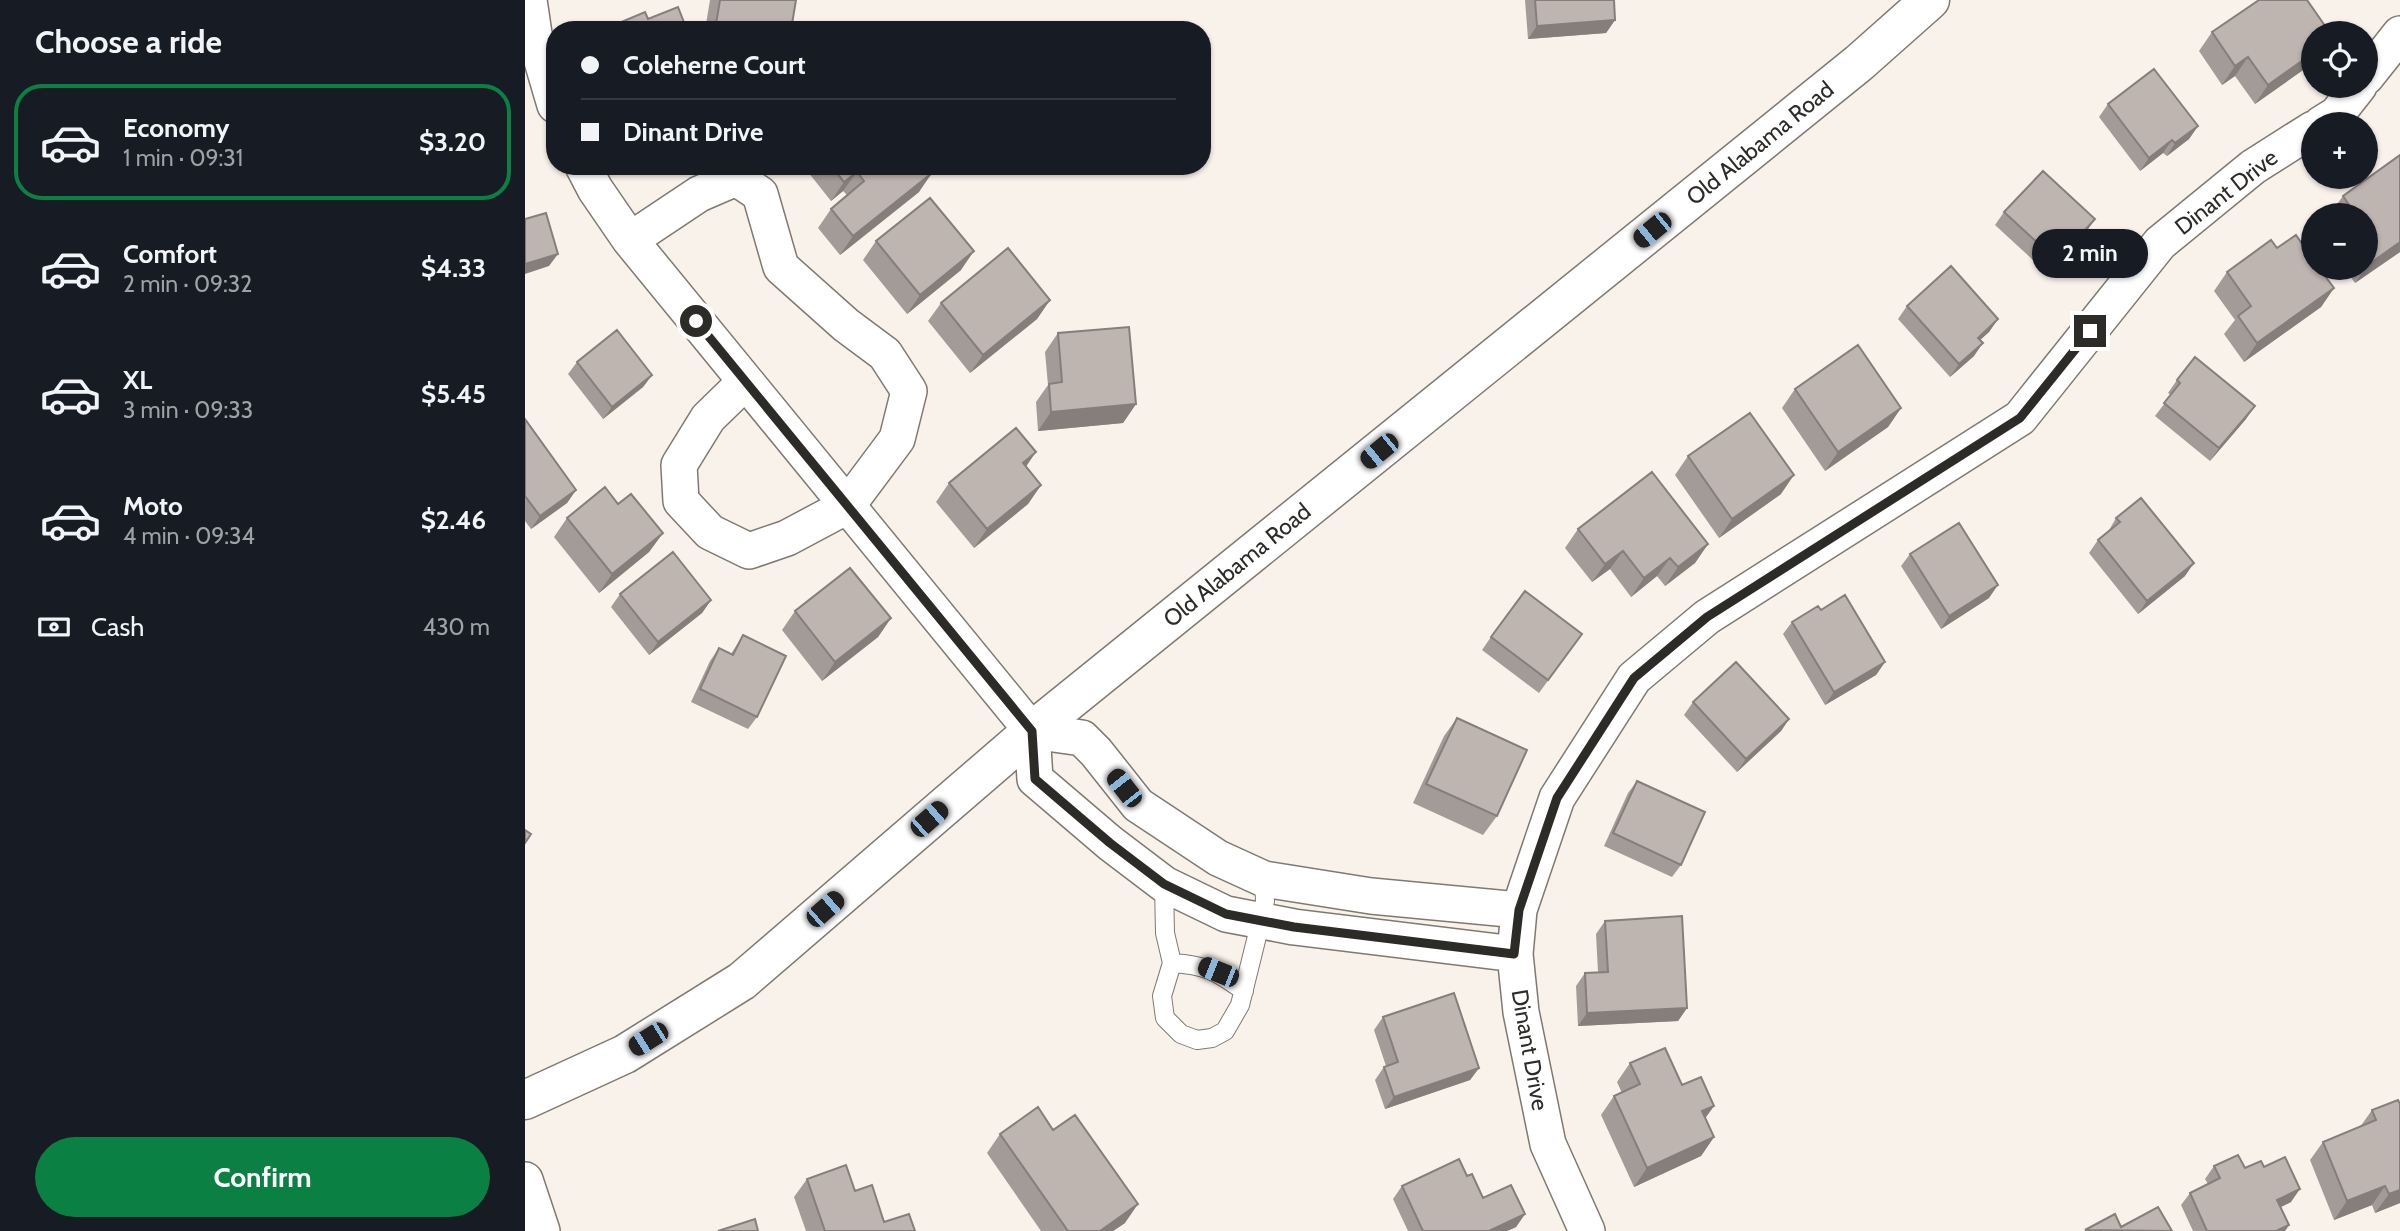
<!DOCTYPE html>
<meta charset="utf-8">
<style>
:root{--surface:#171b24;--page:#20242c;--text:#f1f3f6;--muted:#9ea1a6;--line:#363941;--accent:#0b8043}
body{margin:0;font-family:Cabin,sans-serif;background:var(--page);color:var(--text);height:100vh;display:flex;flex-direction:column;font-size:26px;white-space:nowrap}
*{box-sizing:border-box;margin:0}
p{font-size:23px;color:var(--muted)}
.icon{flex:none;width:38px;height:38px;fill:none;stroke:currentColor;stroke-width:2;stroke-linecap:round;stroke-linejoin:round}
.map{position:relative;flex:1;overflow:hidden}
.panel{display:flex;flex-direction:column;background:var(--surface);width:525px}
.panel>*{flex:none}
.top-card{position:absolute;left:21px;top:21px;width:665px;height:154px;border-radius:28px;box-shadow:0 2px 5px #0004;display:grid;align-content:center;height:154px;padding:0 35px;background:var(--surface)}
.fabs{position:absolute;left:1776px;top:21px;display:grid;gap:14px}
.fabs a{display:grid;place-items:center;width:77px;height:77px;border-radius:50%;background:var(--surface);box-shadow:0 2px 5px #0004;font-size:35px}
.end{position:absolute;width:32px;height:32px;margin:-16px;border:9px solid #2d2b28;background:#fff;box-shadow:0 0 0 4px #fff}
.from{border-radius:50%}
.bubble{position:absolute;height:49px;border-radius:24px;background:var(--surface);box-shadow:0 2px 5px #0004;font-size:23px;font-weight:700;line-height:49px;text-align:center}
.car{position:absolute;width:21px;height:42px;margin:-21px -10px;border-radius:9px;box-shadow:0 0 5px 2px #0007;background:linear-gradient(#222 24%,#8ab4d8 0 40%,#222 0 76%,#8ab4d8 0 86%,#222 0)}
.top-card b{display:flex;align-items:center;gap:24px;height:66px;font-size:26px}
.top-card b+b{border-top:2px solid var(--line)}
.top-card i{width:18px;height:18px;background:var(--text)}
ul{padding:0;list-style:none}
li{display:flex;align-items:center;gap:21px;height:116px;margin:0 14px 10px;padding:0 21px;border:4px solid transparent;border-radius:28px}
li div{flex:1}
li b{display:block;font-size:26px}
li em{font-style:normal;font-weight:700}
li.on{border-color:var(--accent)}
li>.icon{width:63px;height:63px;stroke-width:1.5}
h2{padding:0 35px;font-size:32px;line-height:84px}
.pay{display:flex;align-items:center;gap:18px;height:77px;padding:0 35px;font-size:26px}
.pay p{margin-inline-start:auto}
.action{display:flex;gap:14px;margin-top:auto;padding:14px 35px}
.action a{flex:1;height:80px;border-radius:42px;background:var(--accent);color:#fff;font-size:28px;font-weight:700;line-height:80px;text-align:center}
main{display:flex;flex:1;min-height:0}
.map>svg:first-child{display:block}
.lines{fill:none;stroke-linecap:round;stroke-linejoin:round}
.service-casing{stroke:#7f7972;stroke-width:20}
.minor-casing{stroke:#7f7972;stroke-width:38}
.secondary-casing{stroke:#7f7972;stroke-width:41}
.service{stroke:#fff;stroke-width:18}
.minor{stroke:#fff;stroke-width:35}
.secondary{stroke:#fff;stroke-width:38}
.wall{fill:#a39b97}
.shaded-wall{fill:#857e7b}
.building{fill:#beb4b0;stroke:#857e7b;stroke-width:2}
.route{stroke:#2d2b28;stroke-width:9}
.labels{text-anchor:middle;stroke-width:5;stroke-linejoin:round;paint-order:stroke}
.street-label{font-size:23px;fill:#2d2b28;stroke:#fff}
</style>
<main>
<section class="panel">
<h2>Choose a ride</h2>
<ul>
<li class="on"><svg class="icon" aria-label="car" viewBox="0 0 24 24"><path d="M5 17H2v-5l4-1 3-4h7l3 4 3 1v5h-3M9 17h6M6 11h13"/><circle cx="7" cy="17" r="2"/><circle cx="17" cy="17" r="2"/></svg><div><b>Economy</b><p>1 min · 09:31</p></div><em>$3.20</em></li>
<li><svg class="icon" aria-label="car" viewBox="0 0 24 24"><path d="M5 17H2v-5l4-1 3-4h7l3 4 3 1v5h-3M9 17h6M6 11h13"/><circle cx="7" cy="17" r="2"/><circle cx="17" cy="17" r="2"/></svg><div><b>Comfort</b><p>2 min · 09:32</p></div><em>$4.33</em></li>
<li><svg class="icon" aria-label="car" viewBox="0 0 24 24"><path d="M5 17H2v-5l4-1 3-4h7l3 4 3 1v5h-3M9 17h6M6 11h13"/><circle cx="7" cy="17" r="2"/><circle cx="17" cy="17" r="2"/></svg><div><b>XL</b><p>3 min · 09:33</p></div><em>$5.45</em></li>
<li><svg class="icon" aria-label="car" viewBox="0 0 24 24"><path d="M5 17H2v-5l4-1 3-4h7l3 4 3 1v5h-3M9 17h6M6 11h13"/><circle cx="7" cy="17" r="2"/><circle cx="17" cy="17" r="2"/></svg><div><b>Moto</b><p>4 min · 09:34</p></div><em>$2.46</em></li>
</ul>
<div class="pay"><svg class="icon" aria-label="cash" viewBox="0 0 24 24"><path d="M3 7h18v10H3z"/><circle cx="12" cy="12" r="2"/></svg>Cash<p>430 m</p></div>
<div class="action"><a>Confirm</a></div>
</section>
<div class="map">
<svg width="1875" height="1231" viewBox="0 0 1875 1231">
<rect width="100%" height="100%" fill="#f9f2ea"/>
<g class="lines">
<!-- service casing -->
<g class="service-casing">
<path id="service" d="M639,884L640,933L647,963L637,996L640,1018L656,1034L672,1040L687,1038L700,1031L715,1005L736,920L740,901L739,879
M647,963C681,965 691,971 719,991"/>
</g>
<!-- minor casing -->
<g class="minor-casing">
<path id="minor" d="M4,0L9,34L30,105
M1841,77L1875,34
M1796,124L1812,114L1834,86
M58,166L70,189L105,240L507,731
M105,240L174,194L211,178L235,194L256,267L321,325L360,354L384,391L372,439L322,506L262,538L224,551L185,532L156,501L154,465L183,418L220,382
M507,731L510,779L585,843L639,884L701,914L769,927L990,954
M507,731L557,738L571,752L613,805L693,858L739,879L846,896L994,910
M0,1180L17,1231
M1062,1231L1023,1144L996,1012L990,954L994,910L1032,798L1109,678L1182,617L1495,418L1635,243L1728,167L1788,129"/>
</g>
<!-- secondary casing -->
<g class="secondary-casing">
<path id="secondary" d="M0,1100L100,1054L217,981L507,731L1334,63L1405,0"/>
</g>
<!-- service -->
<use href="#service" class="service"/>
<!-- minor -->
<use href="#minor" class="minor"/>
<!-- secondary -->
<use href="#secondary" class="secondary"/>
</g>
<!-- wall -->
<path class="wall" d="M185,0H271L266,30H180Z
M1000,0H1089L1090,20L1081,33L1003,39Z
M1687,32L1788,33V63L1730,104L1710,76L1697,85L1674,51Z
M1583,104L1673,126L1664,139L1642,156L1638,153L1615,171L1574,117Z
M1875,155V252L1830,283L1819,268H1841V215H1804L1818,196Z
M287,166H401L394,192L315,255L293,228L306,209L322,195L318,191L306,201L283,172Z
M1479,212L1570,219L1561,232L1541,254L1539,251L1520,271L1470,225Z
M351,241L436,270L382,314L338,260Z
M1752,248L1809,288L1796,307L1719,362L1699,334L1710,320L1689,291L1702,272Z
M525,300L512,319L445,373L403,321L416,303Z
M1382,306L1473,319L1464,332L1455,340L1449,356L1425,377L1373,319Z
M533,333L611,404L598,423L513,431L511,402L523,385L520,352Z
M52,362L127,375L118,387L78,419L43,374Z
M1652,380L1721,419L1685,461L1630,416L1646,395L1643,393Z
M1270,389L1376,408L1363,427L1300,471L1257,408Z
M0,419L51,490L42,503L6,529L0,521Z
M1163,456L1256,494L1194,538L1150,475Z
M424,483L516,485L503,504L449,548L411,502Z
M93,504L138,533L124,552L74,593L29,537L42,518Z
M1591,518L1660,576L1613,614L1564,553L1573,540L1583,532Z
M1053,529L1183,544L1170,563L1140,586L1132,576L1106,597L1085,569L1067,582L1040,548Z
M1385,554L1464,598L1416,629L1376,566Z
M95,594L186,600L177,613L124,655L86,607Z
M1296,610L1360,662L1351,675L1300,705L1258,634L1267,622Z
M270,611L366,618L353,637L297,681L257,630Z
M1057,634L1014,693L957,650L966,637Z
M218,635L232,717L223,729L166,702L185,661L194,648L206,654Z
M1168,702L1264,719L1256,731L1212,772L1159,715Z
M932,718L972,816L958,835L888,803L919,736Z
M1112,781L1156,865L1147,877L1079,846L1103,793Z
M1080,921L1162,1008L1153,1021L1053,1026L1051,986L1060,973L1073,972L1071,934Z
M858,1017L954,1068L945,1080L860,1109L850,1080L859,1067L861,1066L849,1030Z
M1105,1063L1157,1085L1189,1106L1180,1118L1189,1137L1176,1156L1109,1187L1076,1115L1089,1096L1097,1093L1092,1082Z
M1873,1100L1875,1203L1850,1213L1847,1205L1809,1220L1785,1160L1798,1142L1835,1127L1847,1110Z
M475,1134L600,1223L588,1231H516L462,1153Z
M1689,1166L1720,1168L1739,1167L1766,1202L1756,1207L1764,1225L1760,1231H1668L1656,1205L1665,1193L1683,1184L1680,1179Z
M942,1176L958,1198L1000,1214L991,1227L982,1231H883L868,1199L877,1186Z
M282,1179L330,1191L359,1222L390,1231H281L269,1197Z"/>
<!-- shaded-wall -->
<path class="shaded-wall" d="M1090,20L1081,33L1003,39L1012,26Z
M1788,53V63L1730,104L1743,85Z
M1723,57L1710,76L1697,85L1710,66Z
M1673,126L1664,139L1642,156L1650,143Z
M1647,140L1638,153L1615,171L1624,158Z
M332,172L318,191L306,201L319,182Z
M407,173L394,192L315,255L328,236Z
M1570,219L1561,232L1541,254L1550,241Z
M1548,238L1539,251L1520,271L1529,258Z
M1875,242V252L1830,283L1843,265Z
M449,251L436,270L382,314L395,295Z
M33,254L24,266L0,274V264Z
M1809,288L1796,307L1719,362L1732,343Z
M525,300L512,319L445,373L458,355Z
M1473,319L1464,332L1444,350L1453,338Z
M1458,343L1449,356L1425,377L1434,364Z
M127,375L118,387L78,419L87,407Z
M611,404L598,423L513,431L526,412Z
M1730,406L1721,419L1685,461L1694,448Z
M1376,408L1363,427L1300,471L1313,452Z
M511,452L498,471V463Z
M1269,475L1256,494L1194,538L1207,519Z
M516,485L503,504L449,548L462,529Z
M51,490L42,503L6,529L15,516Z
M138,533L124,552L74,593L87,574Z
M1183,544L1170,563L1140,586L1153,567Z
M1098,551L1085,569L1067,582L1080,564Z
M1145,558L1132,576L1106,597L1119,578Z
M1669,563L1660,576L1613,614L1622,601Z
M1473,585L1464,598L1416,629L1424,616Z
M186,600L177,613L124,655L133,642Z
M366,618L353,637L297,681L310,662Z
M1360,662L1351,675L1300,705L1309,692Z
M1264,719L1256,731L1212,772L1221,759Z
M1162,1008L1153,1021L1053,1026L1062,1013Z
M954,1068L945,1080L860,1109L869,1097Z
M1189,1106L1176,1124L1177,1111Z
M1189,1137L1176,1156L1109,1187L1122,1168Z
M1860,1186L1847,1205L1809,1220L1822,1201Z
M1775,1189L1766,1202L1743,1213L1752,1200Z
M1875,1190V1203L1850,1213L1864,1194Z
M613,1204L600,1223L588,1231H575Z
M1000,1214L991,1227L982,1231H964Z
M1764,1225L1760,1231H1751Z"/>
<!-- building -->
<path class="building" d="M195,0H271L266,30H190Z
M1010,0H1089L1090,20L1012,26Z
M1734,0H1782L1805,33H1788V53L1743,85L1723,57L1710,66L1687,32Z
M153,7L162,30H83L82,28L120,12L123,19Z
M1629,69L1673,126L1650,143L1647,140L1624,158L1583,104Z
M1875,155V242L1843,265L1841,262V215H1831L1818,196Z
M306,166H401L407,173L328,236L306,209L339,181L332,172L319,182Z
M1518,171L1570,219L1550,241L1548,238L1529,258L1479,212Z
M405,198L449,251L395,295L351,241Z
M21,213L33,254L0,264V219Z
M1771,235L1788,260V268H1794L1809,288L1732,343L1713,316L1726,306L1702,272L1746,240L1752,248Z
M483,248L525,300L458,355L416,303Z
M1426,266L1473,319L1453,338L1458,343L1434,364L1382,306Z
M604,327L611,404L526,412L524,384L537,382L533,333Z
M92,330L127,375L87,407L52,362Z
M1333,345L1376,408L1313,452L1270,389Z
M1670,357L1730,406L1694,448L1639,403L1655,383L1652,380Z
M1225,413L1269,475L1207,519L1163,456Z
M0,419L51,490L15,516L0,496Z
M491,428L511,452L498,463L516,485L462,529L424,483Z
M1127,472L1183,544L1153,567L1145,558L1119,578L1098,551L1080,564L1053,529Z
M80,487L93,504L106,494L138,533L87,574L42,518Z
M1616,498L1669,563L1622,601L1573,540L1595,522L1591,518Z
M1434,523L1473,585L1424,616L1385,554Z
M148,552L186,600L133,642L95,594Z
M325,568L366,618L310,662L270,611Z
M1000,591L1057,634L1023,680L966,637Z
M1320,595L1360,662L1309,692L1267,622L1293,606L1296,610Z
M218,635L261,656L232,717L175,689L194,648L208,655Z
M1211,662L1264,719L1221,759L1168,702Z
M932,718L1002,750L972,816L901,784Z
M1112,781L1180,812L1156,865L1088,833Z
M0,830L6,834L0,843Z
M1157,916L1162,1008L1062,1013L1060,973L1083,972L1080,921Z
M929,993L954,1068L869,1097L859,1067L873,1062L858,1017Z
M1140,1048L1157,1085L1176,1077L1189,1106L1177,1111L1189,1137L1122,1168L1089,1096L1115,1084L1105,1063Z
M1873,1100L1875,1104V1190L1864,1194L1860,1186L1822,1201L1798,1142L1851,1120L1847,1110Z
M513,1107L528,1130L550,1115L613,1204L575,1231H543L475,1134Z
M1713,1155L1720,1168L1736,1161L1739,1167L1760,1157L1775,1189L1752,1200L1764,1225L1751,1231H1682L1665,1193L1695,1178L1689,1166Z
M934,1159L942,1176L947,1174L958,1198L986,1185L1000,1214L964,1231H898L877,1186Z
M321,1165L330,1191L347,1185L359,1222L384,1214L390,1231H300L282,1179Z
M1633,1207L1647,1231L1560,1230L1590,1214L1596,1227Z
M230,1219L233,1231H193Z"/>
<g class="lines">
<!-- route -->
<path class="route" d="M171,321L507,731L510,779L585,843L639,884L701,914L769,927L989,954L994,910L1032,798L1109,678L1182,617L1495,418L1565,331"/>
</g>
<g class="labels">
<!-- street labels -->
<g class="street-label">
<text transform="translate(1235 143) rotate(-39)" y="8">Old Alabama Road</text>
<text transform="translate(1701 192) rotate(-38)" y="8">Dinant Drive</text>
<text transform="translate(712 565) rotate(-39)" y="8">Old Alabama Road</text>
<text transform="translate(1005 1050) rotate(80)" y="8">Dinant Drive</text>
</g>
</g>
</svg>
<div class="fabs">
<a><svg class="icon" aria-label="locate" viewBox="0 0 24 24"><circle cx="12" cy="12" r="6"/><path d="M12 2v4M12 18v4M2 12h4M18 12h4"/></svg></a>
<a>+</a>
<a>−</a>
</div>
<i class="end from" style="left:171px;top:321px"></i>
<i class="end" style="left:1565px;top:331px"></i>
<div class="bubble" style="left:1507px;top:229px;width:116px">2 min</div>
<i class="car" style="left:1127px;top:230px;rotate:231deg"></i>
<i class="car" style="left:854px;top:451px;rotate:231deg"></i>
<i class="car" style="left:599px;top:788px;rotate:322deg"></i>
<i class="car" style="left:404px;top:819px;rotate:49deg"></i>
<i class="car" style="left:300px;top:909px;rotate:49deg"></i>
<i class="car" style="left:693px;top:972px;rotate:292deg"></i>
<i class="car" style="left:123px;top:1039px;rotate:238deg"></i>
<div class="top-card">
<b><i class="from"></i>Coleherne Court</b>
<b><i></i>Dinant Drive</b>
</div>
</div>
</main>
